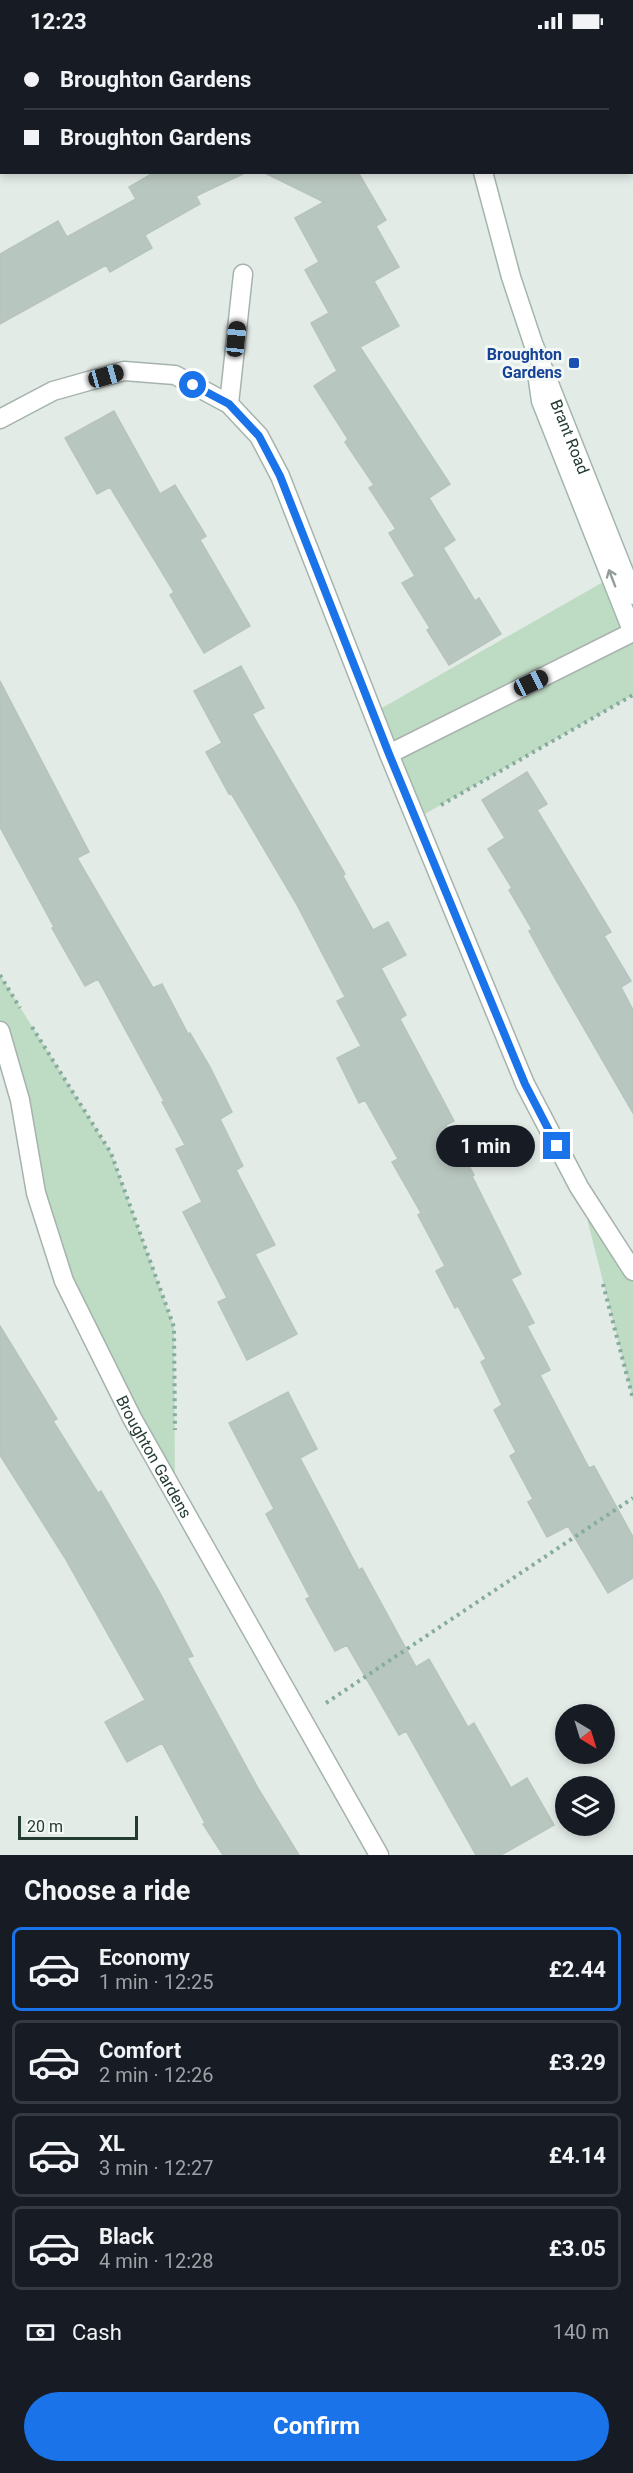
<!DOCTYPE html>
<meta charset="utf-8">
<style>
:root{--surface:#171b24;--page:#20242c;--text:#f1f3f6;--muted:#9ea1a6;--line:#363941;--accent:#1a73e8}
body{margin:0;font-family:Roboto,sans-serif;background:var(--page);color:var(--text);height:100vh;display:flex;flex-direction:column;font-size:22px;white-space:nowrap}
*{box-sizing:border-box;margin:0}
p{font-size:20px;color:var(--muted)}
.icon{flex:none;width:33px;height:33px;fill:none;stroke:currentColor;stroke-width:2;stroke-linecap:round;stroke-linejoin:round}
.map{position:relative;height:1813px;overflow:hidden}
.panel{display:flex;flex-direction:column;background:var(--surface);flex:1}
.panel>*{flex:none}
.top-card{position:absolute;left:0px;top:0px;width:633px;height:132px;box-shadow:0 3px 9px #0003;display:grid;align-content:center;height:132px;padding:0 24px;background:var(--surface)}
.needle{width:39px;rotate:142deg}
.buttons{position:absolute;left:555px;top:1662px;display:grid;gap:12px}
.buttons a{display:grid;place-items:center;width:60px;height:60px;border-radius:50%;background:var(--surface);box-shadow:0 3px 9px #0003;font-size:30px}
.scale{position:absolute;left:18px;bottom:15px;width:120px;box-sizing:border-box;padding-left:6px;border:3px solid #243b33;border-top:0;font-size:16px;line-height:21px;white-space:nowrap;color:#243b33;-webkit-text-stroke:4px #f3f8f5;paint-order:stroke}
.end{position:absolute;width:27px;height:27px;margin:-14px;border:8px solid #1a73e8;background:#fff;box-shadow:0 0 0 3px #fff}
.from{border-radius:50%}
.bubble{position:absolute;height:42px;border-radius:21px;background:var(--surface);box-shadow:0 3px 9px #0003;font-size:20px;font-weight:700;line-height:42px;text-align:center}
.car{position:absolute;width:18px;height:36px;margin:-18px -9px;border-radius:8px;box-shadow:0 0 4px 2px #0007;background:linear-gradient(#222 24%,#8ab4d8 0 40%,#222 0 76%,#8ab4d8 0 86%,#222 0)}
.top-card b{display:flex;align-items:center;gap:21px;height:57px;font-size:22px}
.top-card b+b{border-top:2px solid var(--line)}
.top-card i{width:15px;height:15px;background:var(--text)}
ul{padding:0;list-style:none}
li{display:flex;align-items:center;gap:18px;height:84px;margin:0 12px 9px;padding:0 12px;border:3px solid var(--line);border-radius:9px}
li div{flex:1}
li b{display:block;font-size:22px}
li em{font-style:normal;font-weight:700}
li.active{border-color:var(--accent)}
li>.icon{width:54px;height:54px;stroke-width:1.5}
h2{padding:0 24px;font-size:27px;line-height:72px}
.pay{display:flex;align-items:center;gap:15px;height:66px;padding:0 24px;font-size:22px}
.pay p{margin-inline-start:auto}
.primary-button{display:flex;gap:12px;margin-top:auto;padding:12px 24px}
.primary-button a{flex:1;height:69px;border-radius:36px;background:var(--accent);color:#fff;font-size:24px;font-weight:700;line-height:69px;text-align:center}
.status{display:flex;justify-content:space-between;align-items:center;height:42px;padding:0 30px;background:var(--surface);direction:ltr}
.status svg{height:16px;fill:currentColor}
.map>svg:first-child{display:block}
.green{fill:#bedbc3}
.building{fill:#b8c6c0;stroke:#b6c4bd;stroke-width:1.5}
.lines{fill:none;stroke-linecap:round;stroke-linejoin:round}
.lane-casing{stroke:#a6b3ad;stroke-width:21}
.street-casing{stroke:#a6b3ad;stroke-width:21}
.secondary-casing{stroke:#a2b6ae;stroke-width:21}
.path{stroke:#86ac9d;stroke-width:4;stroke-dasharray:3 4.5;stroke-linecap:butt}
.lane{stroke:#fff;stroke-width:18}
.street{stroke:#fff;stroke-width:18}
.secondary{stroke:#fff;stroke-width:18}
.oneway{stroke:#929d99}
.route{stroke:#1a73e8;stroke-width:8}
.transit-dot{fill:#1a4fb4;stroke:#f3f8f5;stroke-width:2}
.labels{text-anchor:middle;stroke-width:6;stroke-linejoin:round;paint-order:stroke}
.transit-label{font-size:16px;font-weight:bold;fill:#164399;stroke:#f3f8f5;text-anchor:end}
.street-label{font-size:16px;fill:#243b33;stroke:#f3f8f5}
</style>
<div class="status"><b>12:23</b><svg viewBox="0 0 49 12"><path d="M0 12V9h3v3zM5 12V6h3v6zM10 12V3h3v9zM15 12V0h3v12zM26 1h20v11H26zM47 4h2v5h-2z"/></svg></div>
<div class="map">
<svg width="633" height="1813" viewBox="0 0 633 1813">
<rect width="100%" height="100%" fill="#e3ebe7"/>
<!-- green -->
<path class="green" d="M612,535L633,591V653L416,777L373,671Z
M0,933L111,1111L174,1285L175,1452L64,1239L0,989Z
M579,1145L633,1229V1357Z"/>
<!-- building -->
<path class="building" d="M155,130H247L196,154L200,162L145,193L152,206L110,230L106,223L0,282V212L58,179L67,195L136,157L129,145Z
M263,130H358L386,178L376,184L399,225L374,239L399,284L360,305L450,442L429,456L455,498L443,506L475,559L479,556L501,592L449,623L427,588L430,586L402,541L415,534L389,491L396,487L369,446L374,443L345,400L348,397L314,344L337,329L311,281L329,271L305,228L319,220L295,176L324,160Z
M114,369L160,452L175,443L206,494L200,498L250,584L204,611L170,553L174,550L110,445L97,452L65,396Z
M241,624L264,666L252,672L345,832L343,834L373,888L388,880L406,913L381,926L406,973L400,977L454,1079L446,1083L474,1133L472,1134L521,1232L511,1237L534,1281L527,1284L550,1328L540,1333L589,1426L594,1424L633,1495V1536L608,1551L568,1484L547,1495L528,1460L533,1457L510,1414L516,1410L494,1368L502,1363L481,1320L486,1317L458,1264L455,1266L436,1229L445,1224L418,1173L421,1171L392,1120L398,1117L365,1058L359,1061L337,1016L361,1004L337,959L345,955L296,861L231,751L229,752L206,710L222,701L194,649Z
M0,639L89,810L77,816L153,946L162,942L188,992L190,991L210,1025L232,1070L220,1077L243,1124L236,1128L275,1203L255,1212L297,1292L247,1318L218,1260L227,1256L183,1170L202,1160L176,1107L185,1103L162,1060L164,1059L98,937L85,944L52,886L54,885L0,785Z
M527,730L547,762L537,768L611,890L604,894L631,939L621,945L633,968V1071L552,931L529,889L532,887L509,848L512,846L488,807L505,796L482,758Z
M0,1284L57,1377L53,1379L98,1451L101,1449L160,1551L193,1614L187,1616L259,1748L299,1813H223L203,1782L205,1781L162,1701L127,1720L105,1680L145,1658L65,1516L0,1413Z
M288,1350L317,1407L300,1416L359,1528L362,1526L416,1625L429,1617L468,1685L474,1681L511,1746L527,1736L554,1783L501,1813H476L406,1689L399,1693L347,1603L335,1609L306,1557L310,1555L266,1472L274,1467L229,1381Z"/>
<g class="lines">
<!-- lane casing -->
<g class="lane-casing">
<path id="lane" d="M139,2L142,0
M0,76L2,75
M229,362L243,232"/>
</g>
<!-- street casing -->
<g class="street-casing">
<g id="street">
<path d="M0,377L53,349L124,329L175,333L229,362L259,394L280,434L389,712L525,1042L579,1145L633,1229"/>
<path d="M389,712L633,590"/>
<path id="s1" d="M0,989L20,1058L36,1151L64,1239L132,1376L379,1813"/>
</g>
</g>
<!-- secondary casing -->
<g class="secondary-casing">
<g id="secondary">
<path d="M458,0L459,2"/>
<path id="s2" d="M483,130L511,235L533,301L633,553"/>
<path d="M537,331L541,359L633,591"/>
</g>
</g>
<!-- path -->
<path class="path" d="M441,763L633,653
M0,933L20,966
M32,985L111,1111L174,1285L175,1388
M603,1242L633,1357
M326,1661L633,1456"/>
<!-- lane -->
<use href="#lane" class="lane"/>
<!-- street -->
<use href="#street" class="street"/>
<!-- secondary -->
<use href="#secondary" class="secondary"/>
</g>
<!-- one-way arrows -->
<defs><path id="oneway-shaft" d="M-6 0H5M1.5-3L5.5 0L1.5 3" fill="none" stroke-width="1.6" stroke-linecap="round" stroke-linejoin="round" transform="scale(1.5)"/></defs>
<use class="oneway" href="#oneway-shaft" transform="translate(612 536) rotate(-111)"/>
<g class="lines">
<!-- route -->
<path class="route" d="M193,343L229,362L259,394L280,434L389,712L525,1042L557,1104"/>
</g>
<!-- markers -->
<rect class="transit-dot" x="568" y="315" width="12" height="12" rx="3"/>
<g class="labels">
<!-- transit labels -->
<g class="transit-label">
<text x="562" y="318">Broughton<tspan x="562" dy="18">Gardens</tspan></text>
</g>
<!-- street labels -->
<g class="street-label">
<text dy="6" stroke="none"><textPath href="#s2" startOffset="279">Brant Road</textPath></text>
<text dy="6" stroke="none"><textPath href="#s1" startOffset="456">Broughton Gardens</textPath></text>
</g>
</g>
</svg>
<div class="buttons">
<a><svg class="needle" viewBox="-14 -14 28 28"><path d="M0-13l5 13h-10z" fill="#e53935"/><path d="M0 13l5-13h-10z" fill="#9ea1a6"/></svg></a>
<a><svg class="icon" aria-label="layers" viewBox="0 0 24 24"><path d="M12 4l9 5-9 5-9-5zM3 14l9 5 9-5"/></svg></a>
</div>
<div class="scale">20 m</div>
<i class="end from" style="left:193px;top:343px"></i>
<i class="end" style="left:557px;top:1104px"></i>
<div class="bubble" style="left:436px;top:1083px;width:99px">1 min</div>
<i class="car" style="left:236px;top:297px;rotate:6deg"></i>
<i class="car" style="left:106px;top:334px;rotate:74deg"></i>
<i class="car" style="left:531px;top:641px;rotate:64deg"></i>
<div class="top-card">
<b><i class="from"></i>Broughton Gardens</b>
<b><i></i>Broughton Gardens</b>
</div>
</div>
<section class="panel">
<h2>Choose a ride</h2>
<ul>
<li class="active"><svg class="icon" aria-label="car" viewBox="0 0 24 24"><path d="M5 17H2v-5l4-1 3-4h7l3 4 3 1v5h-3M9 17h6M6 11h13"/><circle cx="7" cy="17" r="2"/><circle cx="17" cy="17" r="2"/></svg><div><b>Economy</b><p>1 min · 12:25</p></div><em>£2.44</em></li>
<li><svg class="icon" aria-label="car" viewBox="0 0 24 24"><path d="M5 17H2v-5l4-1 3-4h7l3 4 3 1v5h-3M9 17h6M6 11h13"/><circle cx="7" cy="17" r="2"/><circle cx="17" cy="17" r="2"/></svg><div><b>Comfort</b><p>2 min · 12:26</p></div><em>£3.29</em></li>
<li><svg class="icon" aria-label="car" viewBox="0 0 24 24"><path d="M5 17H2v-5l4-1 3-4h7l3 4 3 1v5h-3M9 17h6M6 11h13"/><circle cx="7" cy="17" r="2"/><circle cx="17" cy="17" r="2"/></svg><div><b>XL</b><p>3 min · 12:27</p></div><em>£4.14</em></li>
<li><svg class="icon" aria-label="car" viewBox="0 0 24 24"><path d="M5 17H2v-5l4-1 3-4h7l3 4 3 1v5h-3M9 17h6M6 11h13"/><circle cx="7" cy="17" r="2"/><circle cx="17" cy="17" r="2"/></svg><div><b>Black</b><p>4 min · 12:28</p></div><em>£3.05</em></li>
</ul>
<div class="pay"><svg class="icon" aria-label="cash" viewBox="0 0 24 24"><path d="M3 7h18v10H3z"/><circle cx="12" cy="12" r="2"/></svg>Cash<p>140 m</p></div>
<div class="primary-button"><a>Confirm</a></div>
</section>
